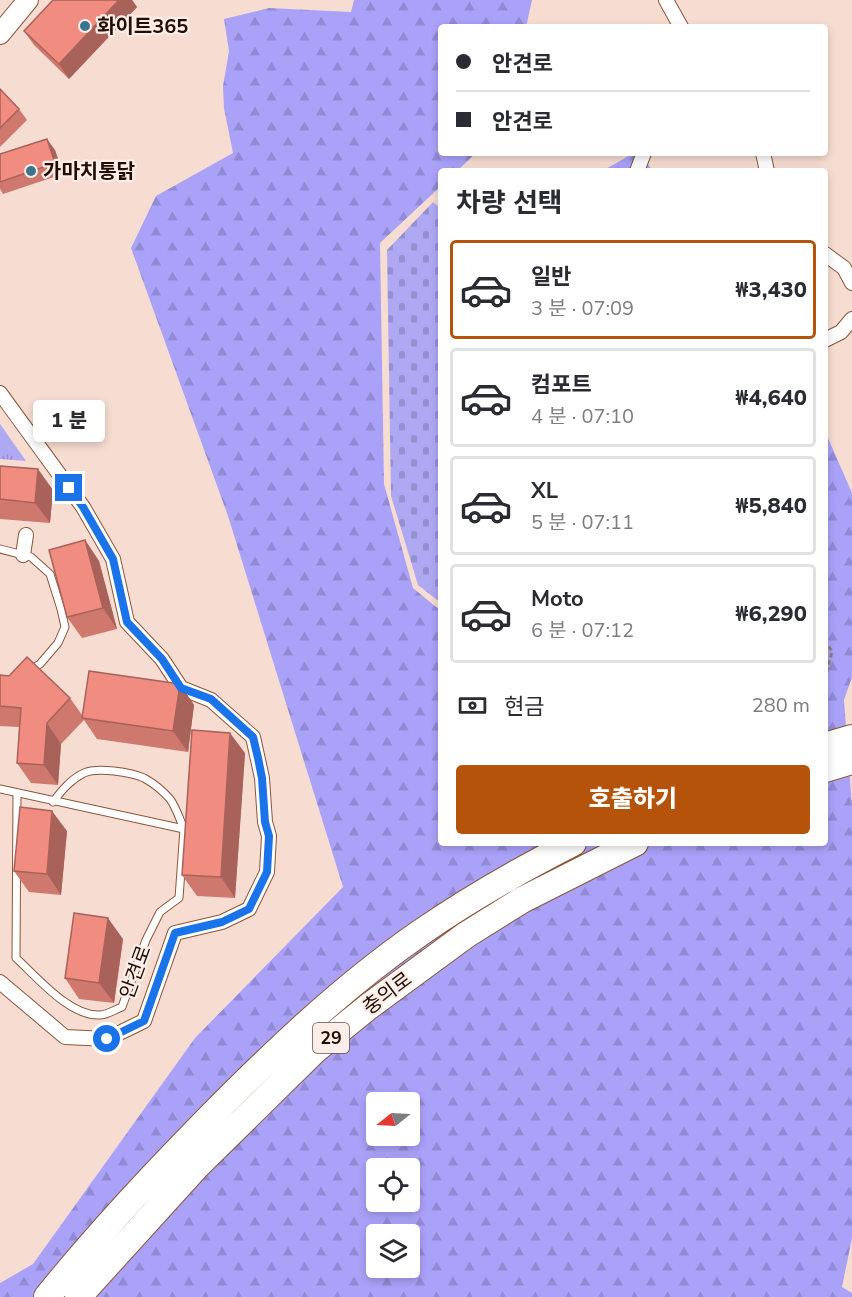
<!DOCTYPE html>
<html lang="ko">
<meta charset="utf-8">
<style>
:root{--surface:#fff;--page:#f7f7f7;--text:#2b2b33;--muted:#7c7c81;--line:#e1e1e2;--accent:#b45309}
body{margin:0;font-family:"Nunito Sans","Noto Sans KR",sans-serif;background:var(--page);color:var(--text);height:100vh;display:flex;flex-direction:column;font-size:22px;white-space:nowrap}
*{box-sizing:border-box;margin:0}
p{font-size:20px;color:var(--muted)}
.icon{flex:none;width:33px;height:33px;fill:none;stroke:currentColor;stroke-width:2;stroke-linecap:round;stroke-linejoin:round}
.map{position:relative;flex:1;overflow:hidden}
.side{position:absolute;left:438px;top:168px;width:390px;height:678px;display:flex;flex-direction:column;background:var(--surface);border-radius:6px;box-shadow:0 3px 9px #0003}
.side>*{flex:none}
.guide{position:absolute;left:438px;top:24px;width:390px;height:132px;border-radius:6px;box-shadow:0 3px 9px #0003;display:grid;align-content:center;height:132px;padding:0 18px;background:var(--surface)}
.needle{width:39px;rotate:252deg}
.tools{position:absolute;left:366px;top:1092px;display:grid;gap:12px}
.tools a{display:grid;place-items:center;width:54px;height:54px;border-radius:6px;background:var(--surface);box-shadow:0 3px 9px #0003;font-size:30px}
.end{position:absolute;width:27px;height:27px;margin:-14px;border:8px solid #1a73e8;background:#fff;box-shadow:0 0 0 3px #fff}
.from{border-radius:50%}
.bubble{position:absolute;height:42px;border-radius:6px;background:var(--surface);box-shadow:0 3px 9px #0003;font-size:20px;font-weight:800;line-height:42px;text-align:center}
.guide b{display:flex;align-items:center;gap:21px;height:57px;font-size:22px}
.guide b+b{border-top:2px solid var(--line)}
.guide i{width:15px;height:15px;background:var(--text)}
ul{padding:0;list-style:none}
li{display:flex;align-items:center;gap:18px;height:99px;margin:0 12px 9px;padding:0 6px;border:3px solid var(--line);border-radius:6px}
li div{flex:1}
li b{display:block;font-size:22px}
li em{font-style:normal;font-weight:800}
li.selected{border-color:var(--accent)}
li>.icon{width:54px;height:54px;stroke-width:1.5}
h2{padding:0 18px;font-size:27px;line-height:72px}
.pay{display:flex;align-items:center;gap:15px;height:66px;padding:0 18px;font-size:22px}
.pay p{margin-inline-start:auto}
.primary-button{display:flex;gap:12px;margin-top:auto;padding:12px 18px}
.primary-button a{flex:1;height:69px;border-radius:6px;background:var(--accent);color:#fff;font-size:24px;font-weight:800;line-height:69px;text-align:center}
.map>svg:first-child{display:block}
.grass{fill:url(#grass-tufts)}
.forest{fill:url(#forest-firs);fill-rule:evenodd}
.cemetery{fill:url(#cemetery-stones)}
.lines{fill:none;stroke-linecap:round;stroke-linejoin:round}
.lane-casing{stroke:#8c5539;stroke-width:9}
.street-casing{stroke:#8c5539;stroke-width:16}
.secondary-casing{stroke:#8c5539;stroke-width:22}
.highway-casing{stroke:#8c5539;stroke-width:28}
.path{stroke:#947d72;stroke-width:3;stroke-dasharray:4.5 3;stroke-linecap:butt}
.lane{stroke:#fff;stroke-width:7}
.street{stroke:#fff;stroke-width:14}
.secondary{stroke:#fff;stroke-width:20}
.highway{stroke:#fff;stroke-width:26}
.wall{fill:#ce786e}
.shaded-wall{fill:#a8625a}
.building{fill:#f08c80;stroke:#a8625a;stroke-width:1.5}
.route{stroke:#1a73e8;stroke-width:8}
.poi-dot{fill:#3a748d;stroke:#fbede7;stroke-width:2}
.labels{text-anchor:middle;stroke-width:4.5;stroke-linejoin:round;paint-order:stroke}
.shield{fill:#fbede7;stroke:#635047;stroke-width:1.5}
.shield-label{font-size:18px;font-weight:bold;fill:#220d03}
.poi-label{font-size:20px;font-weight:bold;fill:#220d03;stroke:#fbede7;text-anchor:start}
.street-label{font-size:20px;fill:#220d03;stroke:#fbede7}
</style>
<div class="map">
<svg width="852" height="1297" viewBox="0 0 852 1297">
<defs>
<pattern id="grass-tufts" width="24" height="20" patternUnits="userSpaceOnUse" patternTransform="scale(1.5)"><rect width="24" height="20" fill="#afa9f4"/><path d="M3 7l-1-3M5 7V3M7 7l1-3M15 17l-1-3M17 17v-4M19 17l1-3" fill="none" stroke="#9690d0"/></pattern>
<pattern id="forest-firs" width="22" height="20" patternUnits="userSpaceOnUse" patternTransform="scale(1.5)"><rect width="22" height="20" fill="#aaa2f9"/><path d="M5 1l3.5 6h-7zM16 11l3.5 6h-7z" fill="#928ad4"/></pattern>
<pattern id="cemetery-stones" width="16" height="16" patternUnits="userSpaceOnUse" patternTransform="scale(1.5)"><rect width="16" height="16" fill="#afa9f4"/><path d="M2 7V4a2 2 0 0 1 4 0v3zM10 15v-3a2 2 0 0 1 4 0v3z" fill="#9690d0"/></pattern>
</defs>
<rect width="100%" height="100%" fill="#f7ddd1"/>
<!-- grass -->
<path class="grass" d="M0,424L26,461L0,459Z"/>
<!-- forest -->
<path class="forest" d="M354,0H532L526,27H441V153H476L457,171H441V186L380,243L384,484L413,588L441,611V843H825V431L852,493V677L844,700L852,806V1238L842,1287L852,1293V1297H0V1283L33,1264L195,1038L343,887L228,516L131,248L156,196L233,153L224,108L223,86L229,51L224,19L269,8L351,12ZM376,1102H410V1136H376ZM376,1168H410V1202H376ZM376,1234H410V1268H376Z
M634,153H642L652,171H602Z"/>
<!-- cemetery -->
<path class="cemetery" d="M433,202L441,209V603L418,585L391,496L387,250Z"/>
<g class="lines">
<!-- lane casing -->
<g class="lane-casing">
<path id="lane" d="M0,549L31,557L50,574L61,609L65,627L58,643L40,664L30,670
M0,789L184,829L179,898L160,912L146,940L122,1007C116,1009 107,1015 100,1015C70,1017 37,977 16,958L17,794
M53,802C62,790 70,780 84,773C97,767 131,772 144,778C153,783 163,791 170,799C176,807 180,820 184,829"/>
</g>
<!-- street casing -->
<g class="street-casing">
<path id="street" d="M666,0L681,27
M763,153L767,171
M637,171L644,153
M825,254L844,268L852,283
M825,340L841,332L852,319
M0,393L83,507L113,559L127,622L162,659L181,688L211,700L253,737L262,778L265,822L269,836L267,872L249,909L222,922L175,933L144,1021L107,1039L65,1037L0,982
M23,555L26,535"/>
</g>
<!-- secondary casing -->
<g class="secondary-casing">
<path id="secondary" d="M0,34L28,0"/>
</g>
<!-- highway casing -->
<g class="highway-casing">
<path id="highway" d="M825,746L852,738
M825,769L852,761
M47,1297C96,1236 150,1178 205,1122C272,1054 342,987 420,933C469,899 520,870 573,843
M78,1297L196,1167L314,1051L368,1007L466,935L522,900L635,843"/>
</g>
<!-- path -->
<path class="path" d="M825,640L832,652L825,678"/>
<!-- lane -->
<use href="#lane" class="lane"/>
<!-- street -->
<use href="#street" class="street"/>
<!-- secondary -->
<use href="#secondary" class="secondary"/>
<!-- highway -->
<use href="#highway" class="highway"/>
</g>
<!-- wall -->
<path class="wall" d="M53,0H132L137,7L69,79L34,45L24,31Z
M0,89L19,109L27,120L0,147Z
M55,150L63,174L3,194L0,189V154Z
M0,466L53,490L50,523L0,519Z
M85,540L99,561L117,629L82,638L67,617Z
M0,675L70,698L82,715L180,684L194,705L188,752L97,739L84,720L61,744L58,785L31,783L17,763L19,727L0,726Z
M245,753L235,898L197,896L182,875Z
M67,831L61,895L29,892L14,871Z
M123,939L114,1003L79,999L65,978Z"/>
<!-- shaded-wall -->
<path class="shaded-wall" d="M119,0H132L137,7L69,79L59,64Z
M47,139L55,150L63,174L55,163Z
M38,469L53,490L50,523L35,503Z
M85,540L99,561L117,629L103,608Z
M180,684L194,705L188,752L173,731Z
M47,723L61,744L58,785L44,765Z
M230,733L245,753L235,898L221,877Z
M52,811L67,831L61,895L47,874Z
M108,918L123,939L114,1003L99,983Z"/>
<!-- building -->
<path class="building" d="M53,0H119L59,64L24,31Z
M0,89L19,109L0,128Z
M47,139L55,163L0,182V154Z
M0,466L38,469L35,503L0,499Z
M85,540L103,608L67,617L49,550Z
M27,657L70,698L47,723L44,765L17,763L21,708L0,706V675L9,676Z
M89,671L180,684L173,731L82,718Z
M192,730L230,733L221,877L182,875Z
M20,807L52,811L47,874L14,871Z
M74,913L108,918L99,983L65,978Z"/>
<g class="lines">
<!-- route -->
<path class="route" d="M69,488L83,507L113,559L127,622L162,659L181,688L211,699L253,737L258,758L262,778L265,822L269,836L267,872L249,909L222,922L175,933L144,1021L107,1039"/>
</g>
<!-- markers -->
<g class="poi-dot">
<circle cx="85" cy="26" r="6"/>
<circle cx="31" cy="171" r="6"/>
</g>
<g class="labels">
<!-- shield labels -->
<rect class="shield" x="313" y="1023" width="36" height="30" rx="4.5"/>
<g class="shield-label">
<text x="331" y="1044">29</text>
</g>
<!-- poi labels -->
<g class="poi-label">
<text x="97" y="33">화이트365</text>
<text x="43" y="178">가마치통닭</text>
</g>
<!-- street labels -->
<g class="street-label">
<text transform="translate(135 972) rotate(-70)" y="7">안견로</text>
<text transform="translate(387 993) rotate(-37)" y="7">충의로</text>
</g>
</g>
</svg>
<div class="tools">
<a><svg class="needle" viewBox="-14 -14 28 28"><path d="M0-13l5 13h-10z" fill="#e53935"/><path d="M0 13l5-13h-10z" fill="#7c7c81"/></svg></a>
<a><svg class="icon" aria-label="locate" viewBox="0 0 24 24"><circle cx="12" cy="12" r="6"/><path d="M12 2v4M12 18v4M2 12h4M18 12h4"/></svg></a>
<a><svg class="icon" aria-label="layers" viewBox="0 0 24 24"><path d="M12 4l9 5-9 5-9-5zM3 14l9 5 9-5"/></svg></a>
</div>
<i class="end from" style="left:107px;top:1039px"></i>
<i class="end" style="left:69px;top:488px"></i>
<div class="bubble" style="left:33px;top:400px;width:72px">1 분</div>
<div class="guide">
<b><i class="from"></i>안견로</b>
<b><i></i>안견로</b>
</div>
<section class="side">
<h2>차량 선택</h2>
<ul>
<li class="selected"><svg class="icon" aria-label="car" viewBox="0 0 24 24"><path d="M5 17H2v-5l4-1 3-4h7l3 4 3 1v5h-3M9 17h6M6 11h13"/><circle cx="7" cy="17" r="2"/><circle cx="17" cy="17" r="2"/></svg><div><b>일반</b><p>3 분 · 07:09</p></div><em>₩3,430</em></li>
<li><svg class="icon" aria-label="car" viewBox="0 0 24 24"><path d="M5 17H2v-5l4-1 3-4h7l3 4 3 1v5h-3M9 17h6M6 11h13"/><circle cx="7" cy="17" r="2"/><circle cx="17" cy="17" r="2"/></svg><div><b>컴포트</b><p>4 분 · 07:10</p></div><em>₩4,640</em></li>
<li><svg class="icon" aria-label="car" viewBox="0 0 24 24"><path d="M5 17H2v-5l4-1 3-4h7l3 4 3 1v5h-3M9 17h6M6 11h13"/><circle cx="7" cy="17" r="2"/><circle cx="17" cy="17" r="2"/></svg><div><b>XL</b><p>5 분 · 07:11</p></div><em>₩5,840</em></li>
<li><svg class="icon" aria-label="car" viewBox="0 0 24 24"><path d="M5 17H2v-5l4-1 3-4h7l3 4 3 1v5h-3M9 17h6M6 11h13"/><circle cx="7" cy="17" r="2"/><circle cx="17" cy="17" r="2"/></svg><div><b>Moto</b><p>6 분 · 07:12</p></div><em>₩6,290</em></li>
</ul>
<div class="pay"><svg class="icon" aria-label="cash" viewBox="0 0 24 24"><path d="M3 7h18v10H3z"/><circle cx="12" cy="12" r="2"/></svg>현금<p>280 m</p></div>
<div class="primary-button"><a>호출하기</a></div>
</section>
</div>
